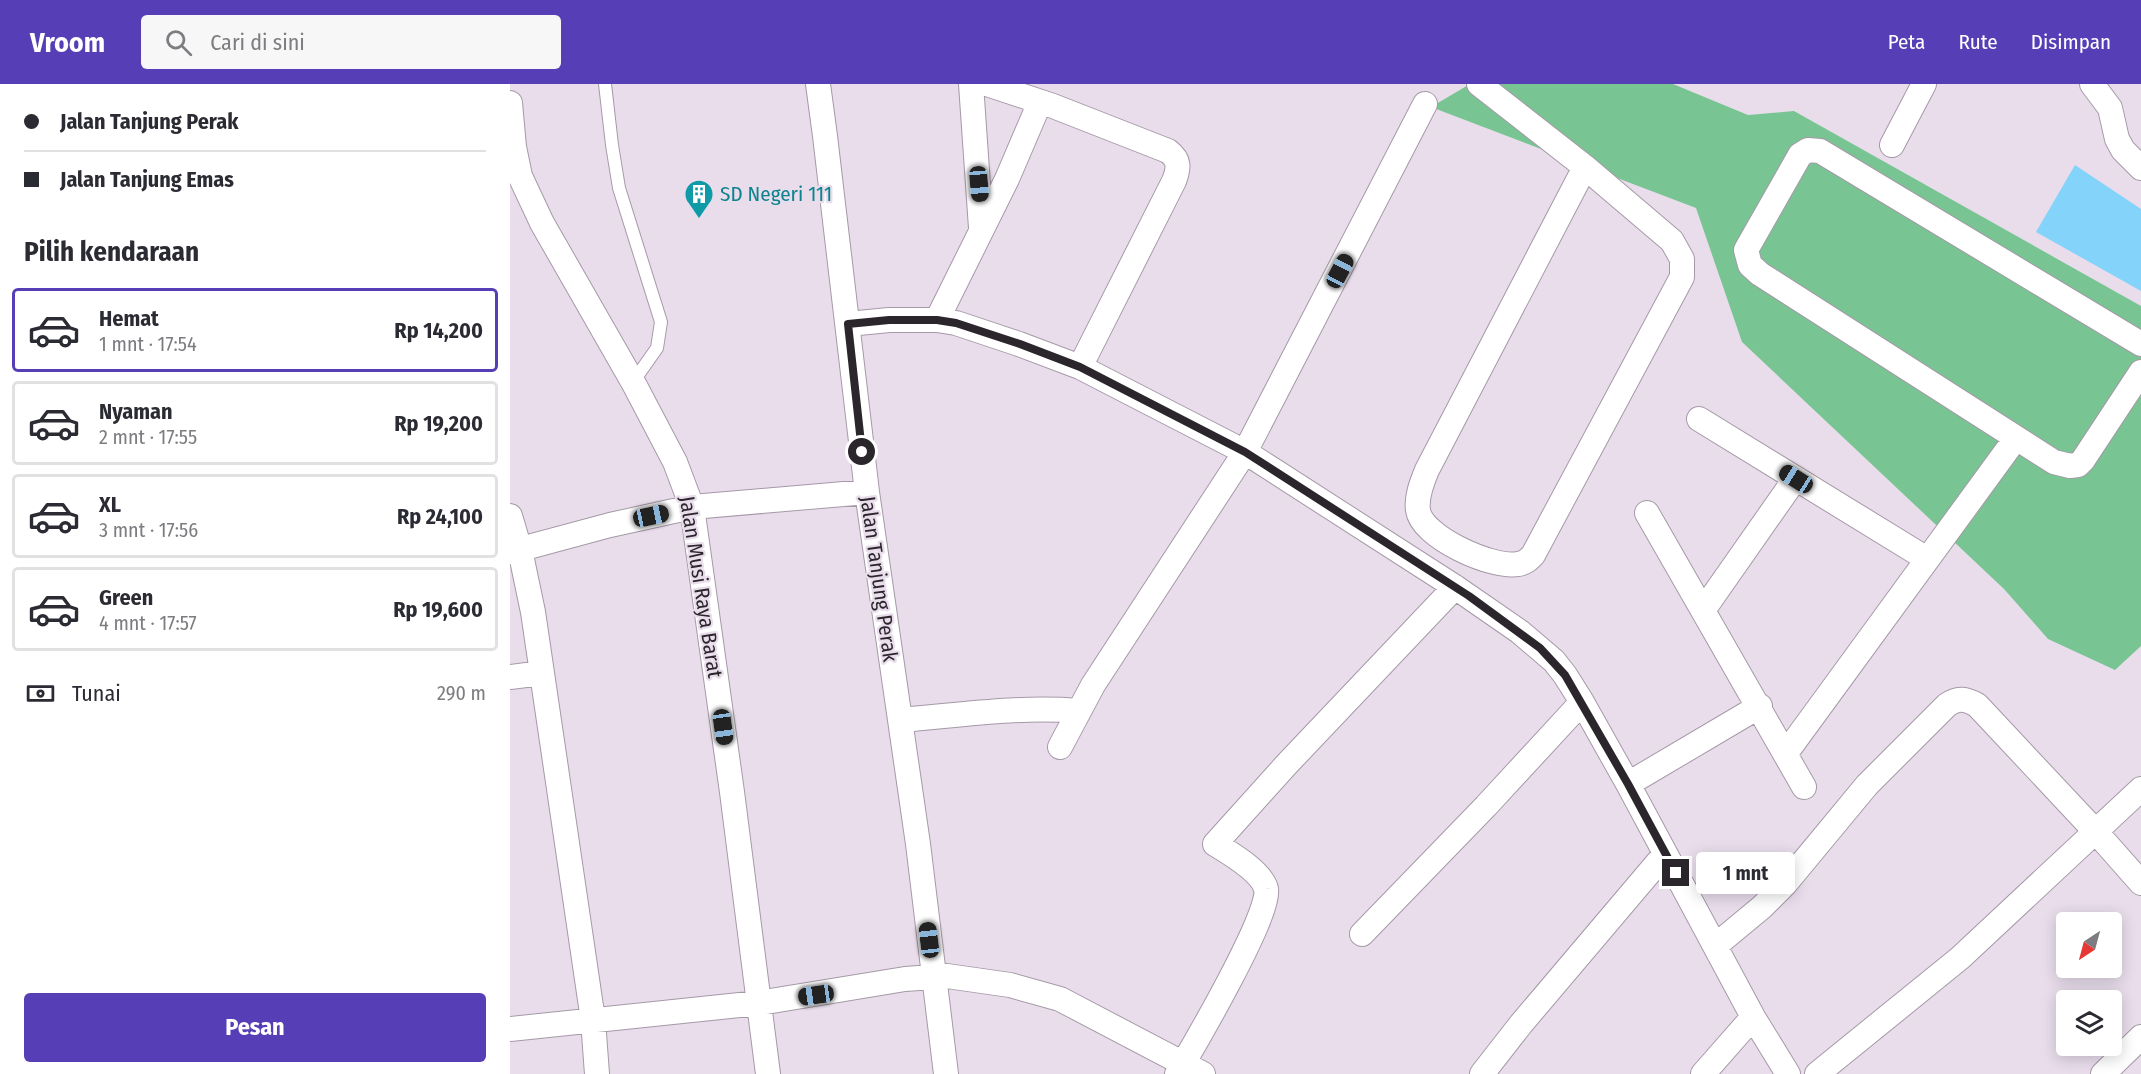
<!DOCTYPE html>
<html lang="id">
<meta charset="utf-8">
<style>
:root{--surface:#fff;--page:#f7f7f7;--text:#2b2b33;--muted:#7c7c81;--line:#e1e1e2;--accent:#553eb6}
body{margin:0;font-family:"Fira Sans Condensed",sans-serif;background:var(--page);color:var(--text);height:100vh;display:flex;flex-direction:column;font-size:22px;white-space:nowrap}
*{box-sizing:border-box;margin:0}
p{font-size:20px;color:var(--muted)}
.icon{flex:none;width:33px;height:33px;fill:none;stroke:currentColor;stroke-width:2;stroke-linecap:round;stroke-linejoin:round}
.map{position:relative;flex:1;overflow:hidden}
.side{display:flex;flex-direction:column;background:var(--surface);width:510px}
.side>*{flex:none}
.banner{display:grid;align-content:center;height:132px;padding:0 24px;background:var(--surface)}
.needle{width:39px;rotate:216deg}
.buttons{position:absolute;left:1546px;top:828px;display:grid;gap:12px}
.buttons a{display:grid;place-items:center;width:66px;height:66px;border-radius:6px;background:var(--surface);box-shadow:0 3px 15px #0003;font-size:30px}
.end{position:absolute;width:27px;height:27px;margin:-14px;border:8px solid #2a262b;background:#fff;box-shadow:0 0 0 3px #fff}
.from{border-radius:50%}
.bubble{position:absolute;height:42px;border-radius:6px;background:var(--surface);box-shadow:0 3px 15px #0003;font-size:20px;font-weight:700;line-height:42px;text-align:center}
.car{position:absolute;width:18px;height:36px;margin:-18px -9px;border-radius:8px;box-shadow:0 0 4px 2px #0007;background:linear-gradient(#222 24%,#8ab4d8 0 40%,#222 0 76%,#8ab4d8 0 86%,#222 0)}
.banner b{display:flex;align-items:center;gap:21px;height:57px;font-size:22px}
.banner b+b{border-top:2px solid var(--line)}
.banner i{width:15px;height:15px;background:var(--text)}
ul{padding:0;list-style:none}
li{display:flex;align-items:center;gap:18px;height:84px;margin:0 12px 9px;padding:0 12px;border:3px solid var(--line);border-radius:6px}
li div{flex:1}
li b{display:block;font-size:22px}
li em{font-style:normal;font-weight:700}
li.on{border-color:var(--accent)}
li>.icon{width:54px;height:54px;stroke-width:1.5}
h2{padding:0 24px;font-size:27px;line-height:72px}
.pay{display:flex;align-items:center;gap:15px;height:66px;padding:0 24px;font-size:22px}
.pay p{margin-inline-start:auto}
.cta{display:flex;gap:12px;margin-top:auto;padding:12px 24px}
.cta a{flex:1;height:69px;border-radius:6px;background:var(--accent);color:#fff;font-size:24px;font-weight:700;line-height:69px;text-align:center}
header{display:flex;align-items:center;gap:36px;box-sizing:border-box;height:84px;padding:0 30px;background:var(--accent);color:#fff}
header strong{font-size:28px}
nav{display:flex;gap:33px;margin-inline-start:auto;font-size:21px}
.search{width:420px;height:54px;background:var(--page);display:flex;align-items:center;gap:15px;box-sizing:border-box;padding:0 21px;border-radius:6px;color:var(--muted);font-size:22px}
main{display:flex;flex:1;min-height:0}
.map>svg:first-child{display:block}
.green{fill:#78c593}
.water{fill:#83d3fa}
.lines{fill:none;stroke-linecap:round;stroke-linejoin:round}
.service-casing{stroke:#a599a7;stroke-width:14}
.minor-casing{stroke:#a599a7;stroke-width:26}
.service{stroke:#fff;stroke-width:12}
.minor{stroke:#fff;stroke-width:24}
.route{stroke:#2a262b;stroke-width:8}
.labels{text-anchor:middle;stroke-width:4.5;stroke-linejoin:round;paint-order:stroke}
.culture-label{font-size:21px;fill:#0d838f;stroke:#e9ddec;text-anchor:start}
.street-label{font-size:21px;fill:#2a262b;stroke:#e9ddec}
</style>
<header>
<strong>Vroom</strong>
<div class="search"><svg class="icon" aria-label="search" viewBox="0 0 24 24"><circle cx="10" cy="10" r="6"/><path d="M15 15l6 6"/></svg>Cari di sini</div>
<nav><a>Peta</a><a>Rute</a><a>Disimpan</a></nav>
</header>
<main>
<section class="side">
<div class="banner">
<b><i class="from"></i>Jalan Tanjung Perak</b>
<b><i></i>Jalan Tanjung Emas</b>
</div>
<h2>Pilih kendaraan</h2>
<ul>
<li class="on"><svg class="icon" aria-label="car" viewBox="0 0 24 24"><path d="M5 17H2v-5l4-1 3-4h7l3 4 3 1v5h-3M9 17h6M6 11h13"/><circle cx="7" cy="17" r="2"/><circle cx="17" cy="17" r="2"/></svg><div><b>Hemat</b><p>1 mnt · 17:54</p></div><em>Rp 14,200</em></li>
<li><svg class="icon" aria-label="car" viewBox="0 0 24 24"><path d="M5 17H2v-5l4-1 3-4h7l3 4 3 1v5h-3M9 17h6M6 11h13"/><circle cx="7" cy="17" r="2"/><circle cx="17" cy="17" r="2"/></svg><div><b>Nyaman</b><p>2 mnt · 17:55</p></div><em>Rp 19,200</em></li>
<li><svg class="icon" aria-label="car" viewBox="0 0 24 24"><path d="M5 17H2v-5l4-1 3-4h7l3 4 3 1v5h-3M9 17h6M6 11h13"/><circle cx="7" cy="17" r="2"/><circle cx="17" cy="17" r="2"/></svg><div><b>XL</b><p>3 mnt · 17:56</p></div><em>Rp 24,100</em></li>
<li><svg class="icon" aria-label="car" viewBox="0 0 24 24"><path d="M5 17H2v-5l4-1 3-4h7l3 4 3 1v5h-3M9 17h6M6 11h13"/><circle cx="7" cy="17" r="2"/><circle cx="17" cy="17" r="2"/></svg><div><b>Green</b><p>4 mnt · 17:57</p></div><em>Rp 19,600</em></li>
</ul>
<div class="pay"><svg class="icon" aria-label="cash" viewBox="0 0 24 24"><path d="M3 7h18v10H3z"/><circle cx="12" cy="12" r="2"/></svg>Tunai<p>290 m</p></div>
<div class="cta"><a>Pesan</a></div>
</section>
<div class="map">
<svg width="1631" height="990" viewBox="0 0 1631 990">
<rect width="100%" height="100%" fill="#e9ddec"/>
<!-- green -->
<path class="green" d="M960,0H1163L1238,31L1284,27L1631,222V562L1605,586L1538,555L1494,505L1232,258L1186,124L921,23Z"/>
<!-- water -->
<path class="water" d="M1565,81L1631,125V207L1526,148Z"/>
<g class="lines">
<!-- service casing -->
<g class="service-casing">
<path id="service" d="M95,0L102,61L109,104L151,238L147,264L123,298"/>
</g>
<!-- minor casing -->
<g class="minor-casing">
<path id="minor" d="M308,0L315,52L357,408L408,760L436,990
M461,0L471,144
M477,0L543,22L658,67C670,76 669,84 664,97L570,283
M969,0L1075,83L1162,157L1172,175V193L1023,471C1018,476 1015,479 1008,480C983,485 911,453 908,426C906,413 912,398 917,386L1075,83
M1582,0L1600,24L1607,55L1613,66L1631,84
M0,19L4,63L10,92L32,139L123,298L165,378L182,423L222,708L258,990
M1382,61L1414,0
M427,236L497,95L530,18
M338,240L379,236H427L446,239L509,260L570,283L735,368L945,503L1010,548L1044,577L1055,591L1072,618L1118,700L1243,933L1278,990
M1631,260L1310,67L1298,66L1290,71L1236,166L1240,181L1250,190L1544,378L1560,382L1568,381L1573,376L1631,288
M1189,335L1417,475
M1137,429L1294,703
M0,432L10,466L23,528L83,936L87,990
M0,468L100,441L182,423L357,408
M1194,525L1285,395
M0,593L32,589
M390,636C450,631 509,622 569,627
M550,663L583,601L735,368L915,20
M1276,669L1506,354
M1118,700L1250,622
M852,850L976,722L1072,618
M1205,862L1252,823L1275,800L1357,701L1437,621C1448,613 1456,615 1467,621L1586,748L1631,799
M0,945L249,919L395,895L437,892L500,901L550,915L693,990
M667,990C683,963 762,828 756,805C752,788 720,769 705,760L777,680L945,503
M972,990L1011,940L1155,770
M1193,990L1243,933
M1307,990L1450,874L1631,705
M1593,990L1631,953"/>
</g>
<!-- service -->
<use href="#service" class="service"/>
<!-- minor -->
<use href="#minor" class="minor"/>
</g>
<g class="lines">
<!-- route -->
<path class="route" d="M352,368L338,240L379,236H427L446,239L510,260L570,283L735,368L959,512L1030,564L1055,591L1118,700L1166,789"/>
</g>
<!-- icons -->
<defs>
<g id="building-pin" transform="scale(1.5)"><path d="M0 17L-7.5 6A9.5 9.5 0 1 1 7.5 6Z" fill="#0f9aa8" stroke="#e9ddec"/><path d="M-4-6H4V6H1V3H-1V6H-4ZM-2.5-4.3h1.7v1.8h-1.7ZM.8-4.3h1.7v1.8H.8ZM-2.5-1h1.7V.8h-1.7ZM.8-1h1.7V.8H.8Z" fill="#fff"/></g>
</defs>
<g fill-rule="evenodd">
<use href="#building-pin" x="189" y="110"/>
</g>
<g class="labels">
<!-- culture labels -->
<g class="culture-label">
<text x="210" y="117">SD Negeri 111</text>
</g>
<!-- street labels -->
<g class="street-label">
<text transform="translate(369 495) rotate(82)" y="7">Jalan Tanjung Perak</text>
<text transform="translate(191 503) rotate(81)" y="7">Jalan Musi Raya Barat</text>
</g>
</g>
</svg>
<div class="buttons">
<a><svg class="needle" viewBox="-14 -14 28 28"><path d="M0-13l5 13h-10z" fill="#e53935"/><path d="M0 13l5-13h-10z" fill="#7c7c81"/></svg></a>
<a><svg class="icon" aria-label="layers" viewBox="0 0 24 24"><path d="M12 4l9 5-9 5-9-5zM3 14l9 5 9-5"/></svg></a>
</div>
<i class="end from" style="left:352px;top:368px"></i>
<i class="end" style="left:1166px;top:789px"></i>
<div class="bubble" style="left:1186px;top:768px;width:99px">1 mnt</div>
<i class="car" style="left:469px;top:100px;rotate:175deg"></i>
<i class="car" style="left:830px;top:187px;rotate:28deg"></i>
<i class="car" style="left:1286px;top:395px;rotate:302deg"></i>
<i class="car" style="left:141px;top:432px;rotate:78deg"></i>
<i class="car" style="left:213px;top:643px;rotate:172deg"></i>
<i class="car" style="left:419px;top:856px;rotate:353deg"></i>
<i class="car" style="left:306px;top:911px;rotate:262deg"></i>
</div>
</main>
